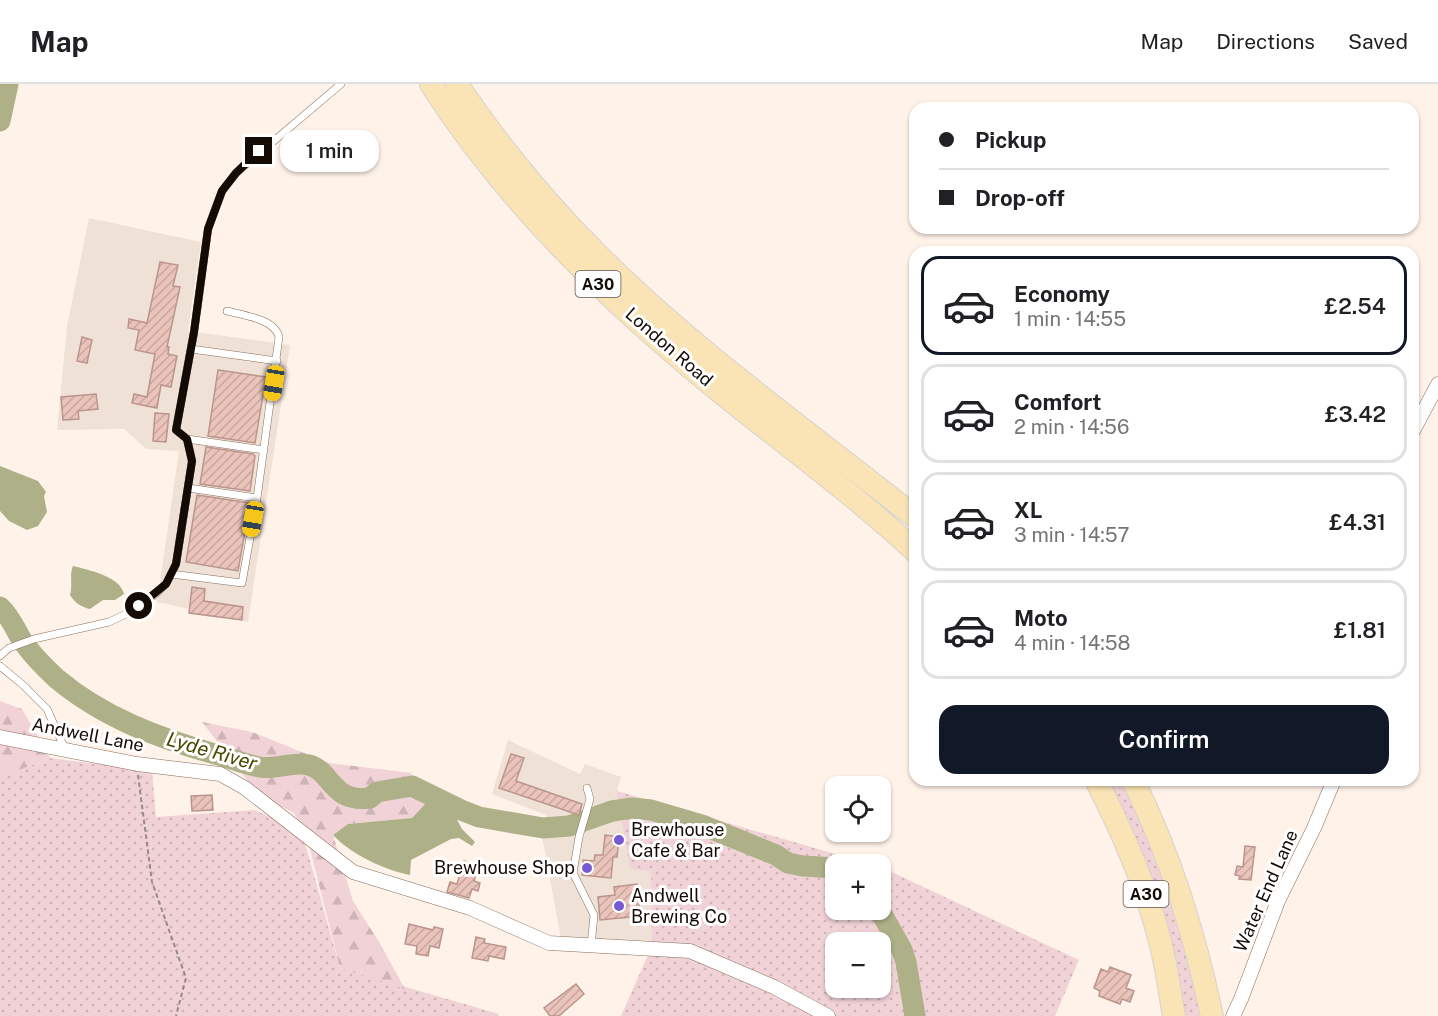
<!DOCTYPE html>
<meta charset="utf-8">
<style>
:root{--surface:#fff;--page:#f2f2f2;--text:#202124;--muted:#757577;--line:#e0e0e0;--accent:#111827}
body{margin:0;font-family:"Public Sans",sans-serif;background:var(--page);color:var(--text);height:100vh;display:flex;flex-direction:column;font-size:22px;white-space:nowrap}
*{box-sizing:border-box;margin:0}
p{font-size:20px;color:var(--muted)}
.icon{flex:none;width:33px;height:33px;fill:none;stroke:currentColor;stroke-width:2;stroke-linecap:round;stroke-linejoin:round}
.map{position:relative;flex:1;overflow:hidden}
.panel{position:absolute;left:909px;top:162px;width:510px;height:540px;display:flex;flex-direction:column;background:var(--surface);border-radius:18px;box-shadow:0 2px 4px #0004}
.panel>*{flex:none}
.top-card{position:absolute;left:909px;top:18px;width:510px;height:132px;border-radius:18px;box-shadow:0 2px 4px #0004;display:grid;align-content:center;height:132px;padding:0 30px;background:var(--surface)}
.tools{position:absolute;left:825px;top:692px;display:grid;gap:12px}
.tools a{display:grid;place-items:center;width:66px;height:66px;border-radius:12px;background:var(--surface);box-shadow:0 2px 4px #0004;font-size:30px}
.end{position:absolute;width:27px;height:27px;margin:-14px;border:8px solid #150b05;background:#fff;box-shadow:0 0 0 3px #fff}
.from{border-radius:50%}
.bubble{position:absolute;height:42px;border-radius:18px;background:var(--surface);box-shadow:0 2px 4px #0004;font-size:20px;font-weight:600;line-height:42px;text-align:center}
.car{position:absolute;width:18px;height:36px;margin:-18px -9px;border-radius:8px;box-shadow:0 0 4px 2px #0007;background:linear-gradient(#f5c518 24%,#345 0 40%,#f5c518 0 76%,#345 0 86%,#f5c518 0)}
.top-card b{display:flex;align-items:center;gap:21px;height:57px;font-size:22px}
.top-card b+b{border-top:2px solid var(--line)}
.top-card i{width:15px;height:15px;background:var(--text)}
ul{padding:10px 0 0;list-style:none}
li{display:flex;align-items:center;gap:18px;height:99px;margin:0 12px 9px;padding:0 18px;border:3px solid var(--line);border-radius:18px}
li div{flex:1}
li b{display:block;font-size:22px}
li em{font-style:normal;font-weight:600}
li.selected{border-color:var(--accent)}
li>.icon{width:54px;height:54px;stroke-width:1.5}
.button{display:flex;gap:12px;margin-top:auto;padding:12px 30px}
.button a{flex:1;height:69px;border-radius:18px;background:var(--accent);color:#fff;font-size:24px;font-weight:600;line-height:69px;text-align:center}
header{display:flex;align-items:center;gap:36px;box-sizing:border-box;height:84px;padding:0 30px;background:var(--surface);border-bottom:2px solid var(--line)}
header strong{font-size:28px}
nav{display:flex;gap:33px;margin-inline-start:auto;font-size:21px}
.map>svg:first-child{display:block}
.built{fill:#f0e1d6}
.grass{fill:url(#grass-dots);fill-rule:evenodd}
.forest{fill:url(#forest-firs)}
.water{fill:#aeb087}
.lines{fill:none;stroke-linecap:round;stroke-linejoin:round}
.river{stroke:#aeb087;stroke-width:21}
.building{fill:url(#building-hatch);stroke:#ba958d;stroke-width:1.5}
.service-casing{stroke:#896e59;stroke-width:8}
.minor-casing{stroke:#896e59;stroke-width:15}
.primary-casing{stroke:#d5d3d2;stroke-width:24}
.path{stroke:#968b83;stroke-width:2;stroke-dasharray:4.5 3;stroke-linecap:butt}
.service{stroke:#fff;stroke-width:7}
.minor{stroke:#fff;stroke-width:14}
.primary{stroke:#fae3b5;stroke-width:22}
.route{stroke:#150b05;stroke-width:8}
.poi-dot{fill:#7759d3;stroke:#fff;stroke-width:2}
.labels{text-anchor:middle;stroke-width:6;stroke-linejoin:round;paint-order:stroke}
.shield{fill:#fff;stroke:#5b5450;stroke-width:1.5}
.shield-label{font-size:16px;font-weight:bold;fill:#150b05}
.street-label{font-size:18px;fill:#150b05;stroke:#fff}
.poi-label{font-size:18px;fill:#150b05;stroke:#fff;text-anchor:start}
.water-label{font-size:20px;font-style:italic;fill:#484900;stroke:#fff}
</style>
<header>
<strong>Map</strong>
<nav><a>Map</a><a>Directions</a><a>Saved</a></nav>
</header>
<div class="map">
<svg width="1438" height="932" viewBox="0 0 1438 932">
<defs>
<pattern id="grass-dots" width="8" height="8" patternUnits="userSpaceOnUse" patternTransform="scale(1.5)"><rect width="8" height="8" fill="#f1d2d7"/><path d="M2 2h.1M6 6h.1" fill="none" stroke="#ceb3b7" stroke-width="1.8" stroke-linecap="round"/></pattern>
<pattern id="forest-firs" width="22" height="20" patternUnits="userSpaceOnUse" patternTransform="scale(1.5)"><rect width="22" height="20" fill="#f1d2d7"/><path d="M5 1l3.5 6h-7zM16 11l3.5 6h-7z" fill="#ceb3b7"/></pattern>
<pattern id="building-hatch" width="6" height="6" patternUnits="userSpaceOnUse" patternTransform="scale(1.5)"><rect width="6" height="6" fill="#eac4bb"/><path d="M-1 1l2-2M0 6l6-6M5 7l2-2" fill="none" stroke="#c8a79f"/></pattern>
</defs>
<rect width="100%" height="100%" fill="#fff2e9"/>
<!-- built -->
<path class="built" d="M89,134L201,158L188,247L290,261L248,538L157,518L179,367L146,365L124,345L57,346L67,242Z
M508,656L580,690L585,680L621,693L617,707L651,786L652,861L562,860L542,752L546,731L492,710Z"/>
<!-- grass -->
<path class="grass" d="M50,674L152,687L156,733L255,726L302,748L340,884L499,930L498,932H0V691H7Z
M1104,696H1122L1129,710L1175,824L1201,932H1186Z
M617,707L870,780H836V825H880L881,783L1079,876L1055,932H621L652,862L651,787L630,785ZM836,858H880V903H836Z"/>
<!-- forest -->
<path class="forest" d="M0,617L22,625L50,674L7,691H0Z
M202,638L252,648L329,679L411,689L425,720L412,734L348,740L333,751L353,817L379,858L405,905L340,884L309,761L294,729L258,710Z"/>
<!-- water -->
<path class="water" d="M0,382L38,397L46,408L44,412L47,428L38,442L27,446L9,437L0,427Z
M73,482C88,486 120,492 124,510L115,516H103L90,525C81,523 75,519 70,511C73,501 69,491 73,482Z
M426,719L456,734L462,745L475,758L472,762L459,754L451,755L411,776L410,791C386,787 349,769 333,751L348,740L412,734Z"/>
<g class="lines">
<!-- river -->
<path class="river" d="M0,37L8,0
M0,523C9,531 14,542 20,553C30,569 42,581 56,594C102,633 158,654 215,670C229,674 244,680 259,683C275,686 293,677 309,681C332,687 331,719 370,714L377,708L412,702L461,726L479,733L543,744L569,742L612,727L632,724L651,726L702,741L776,771L788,779L803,782L836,784
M879,825L902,866L906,878L915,932"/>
</g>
<!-- building -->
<path class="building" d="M160,178L178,181L173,202L180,203L167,263H169L168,270L177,272L171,303L161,301L157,324L132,319L134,310L147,313L155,270L135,266L139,246L128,244L129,235L147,239Z
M82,253L92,256L87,279L77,277Z
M218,286L266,293L255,359L208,352Z
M96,310L98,325L78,327L79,335L63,336L61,313Z
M155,329L169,330L166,358L153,357Z
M206,363L253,370L255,372L250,407L200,400Z
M197,411L250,419L238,487L186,478Z
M192,503L205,505L204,517L243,523L242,536L189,529Z
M511,670L524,674L516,697L582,720L579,731L499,704Z
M212,711L213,726L192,727L191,712Z
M605,751L619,753L617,773H613L611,794L582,791L583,776L594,777L595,771H603Z
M1245,762L1255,763L1251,796L1239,795L1240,792L1235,791L1237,782L1243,783Z
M464,777L479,781L474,797L480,799L478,807L472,805L469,814L447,808L450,798L457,800Z
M637,800L640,832L600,836L598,813L615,811L614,803Z
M409,840L433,846L434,843L443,845L439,864L430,862L428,872L416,870L417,862L405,860Z
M476,853L485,855L484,859L506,863L504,875L489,872L488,877L472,874Z
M1110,883L1131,891L1126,904L1134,907L1130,918L1122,915L1120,920L1099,912L1100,907L1094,904L1101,885L1108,888Z
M576,900L584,910L559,932H550L544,924Z"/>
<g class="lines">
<!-- service casing -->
<g class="service-casing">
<path id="service" d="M191,265L277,277
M187,355L264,366
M188,404L257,414
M171,490L242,499L257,414L279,253C275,235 243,231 227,227
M0,572L9,564L34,555L109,538L126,530L152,513L166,500L176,480L192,377L187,355L176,346L194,248L208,145L222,107L236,89L341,0
M0,582L23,601L47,625L65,665
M587,704L590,715L579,753L573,789L594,831L591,862"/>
</g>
<!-- minor casing -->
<g class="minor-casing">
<path id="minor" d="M1413,347L1438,300
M0,653L137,680L220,690L245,704L353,788L470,824L549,859L690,867L774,903L828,932
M1233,932L1241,915L1278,817L1314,744L1334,696"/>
</g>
<!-- primary casing -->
<g class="primary-casing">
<path id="primary" d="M431,0C498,105 588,197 683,277C759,342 842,399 915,467
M457,0C498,61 546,120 599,172C696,269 809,348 915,433
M1096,696C1121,745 1144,796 1158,850C1166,877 1169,905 1174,932
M1133,696C1171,773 1194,848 1212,932"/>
</g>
<!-- path -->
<path class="path" d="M138,691L152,798L186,894L176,932"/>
<!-- service -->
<use href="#service" class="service"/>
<!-- minor -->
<use href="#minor" class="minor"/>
<!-- primary -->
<use href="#primary" class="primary"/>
</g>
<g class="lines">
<!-- route -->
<path class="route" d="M139,522L166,500L176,480L192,377L187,355L176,346L194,248L208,145L222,107L236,89L259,67"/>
</g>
<!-- markers -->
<g class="poi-dot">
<circle cx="619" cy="756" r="6"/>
<circle cx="587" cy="784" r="6"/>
<circle cx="619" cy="822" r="6"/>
</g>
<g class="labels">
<!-- shield labels -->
<g class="shield">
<rect x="575.5" y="187" width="45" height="26" rx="4.5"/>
<rect x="1123.5" y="797" width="45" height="26" rx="4.5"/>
</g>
<g class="shield-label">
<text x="598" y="206">A30</text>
<text x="1146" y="816">A30</text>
</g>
<!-- street labels -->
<g class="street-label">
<text transform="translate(669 263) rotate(41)" y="6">London Road</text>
<text transform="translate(88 651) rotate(11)" y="6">Andwell Lane</text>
<text transform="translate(1266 807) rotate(-66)" y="6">Water End Lane</text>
</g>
<!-- poi labels -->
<g class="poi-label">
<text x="631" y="752">Brewhouse<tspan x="631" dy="21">Cafe &amp; Bar</tspan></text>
<text x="575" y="790" text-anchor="end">Brewhouse Shop</text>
<text x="631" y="818">Andwell<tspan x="631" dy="21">Brewing Co</tspan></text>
</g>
<!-- water labels -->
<g class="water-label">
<text transform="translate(212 667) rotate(16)" y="7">Lyde River</text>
</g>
</g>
</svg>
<div class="tools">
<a><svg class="icon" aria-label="locate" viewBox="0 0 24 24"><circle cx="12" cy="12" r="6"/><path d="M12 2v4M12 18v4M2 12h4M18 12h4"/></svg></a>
<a>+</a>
<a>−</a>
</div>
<i class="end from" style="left:139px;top:522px"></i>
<i class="end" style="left:259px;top:67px"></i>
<div class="bubble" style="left:280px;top:46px;width:99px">1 min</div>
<i class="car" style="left:274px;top:299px;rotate:189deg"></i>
<i class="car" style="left:253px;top:435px;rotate:190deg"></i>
<div class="top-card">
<b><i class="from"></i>Pickup</b>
<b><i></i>Drop-off</b>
</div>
<section class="panel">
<ul>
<li class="selected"><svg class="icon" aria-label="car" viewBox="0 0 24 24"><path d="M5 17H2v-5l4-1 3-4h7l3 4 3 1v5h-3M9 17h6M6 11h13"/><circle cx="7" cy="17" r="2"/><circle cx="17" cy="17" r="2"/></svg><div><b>Economy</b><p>1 min · 14:55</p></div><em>£2.54</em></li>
<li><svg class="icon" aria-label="car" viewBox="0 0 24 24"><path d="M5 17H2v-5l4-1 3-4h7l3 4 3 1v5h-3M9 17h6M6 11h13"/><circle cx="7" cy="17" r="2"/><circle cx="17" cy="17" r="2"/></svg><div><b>Comfort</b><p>2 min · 14:56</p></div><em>£3.42</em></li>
<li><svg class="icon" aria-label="car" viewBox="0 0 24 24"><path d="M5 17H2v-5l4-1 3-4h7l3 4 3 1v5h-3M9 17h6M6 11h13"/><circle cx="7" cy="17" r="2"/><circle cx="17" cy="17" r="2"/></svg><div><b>XL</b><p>3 min · 14:57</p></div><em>£4.31</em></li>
<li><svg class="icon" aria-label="car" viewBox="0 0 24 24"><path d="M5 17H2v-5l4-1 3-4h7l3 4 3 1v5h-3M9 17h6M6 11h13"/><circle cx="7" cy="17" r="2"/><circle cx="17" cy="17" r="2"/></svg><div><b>Moto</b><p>4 min · 14:58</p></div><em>£1.81</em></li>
</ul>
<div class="button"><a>Confirm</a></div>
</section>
</div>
